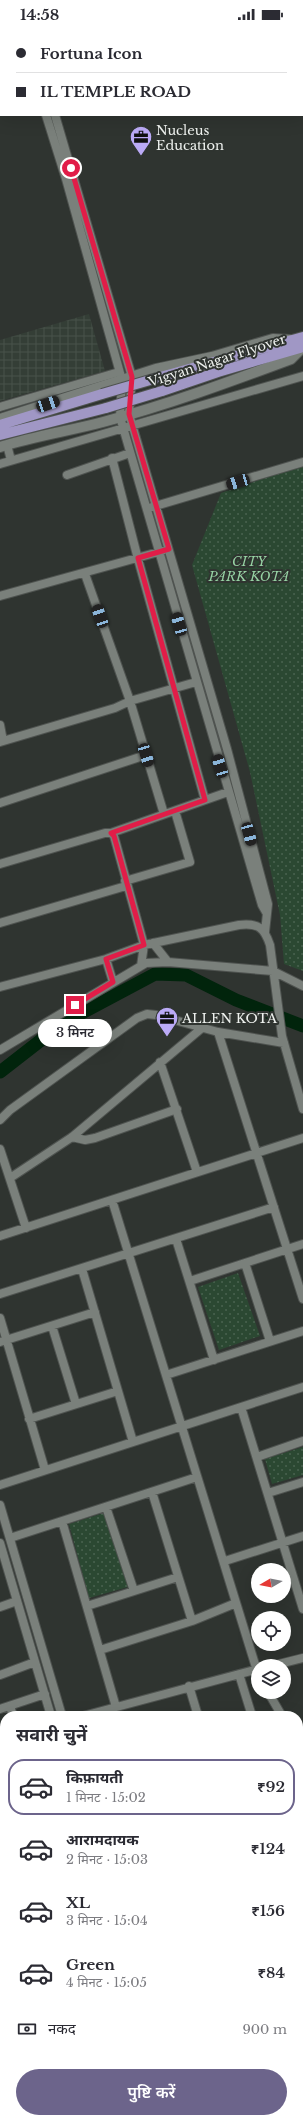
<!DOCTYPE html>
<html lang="hi">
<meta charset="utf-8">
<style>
:root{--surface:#fff;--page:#f2f2f3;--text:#2b2b33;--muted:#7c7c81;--line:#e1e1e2;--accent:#6c648b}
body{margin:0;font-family:"Libre Baskerville","Noto Sans Devanagari",serif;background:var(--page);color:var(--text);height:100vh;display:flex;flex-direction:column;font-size:15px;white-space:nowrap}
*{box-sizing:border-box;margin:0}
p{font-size:13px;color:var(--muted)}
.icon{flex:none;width:22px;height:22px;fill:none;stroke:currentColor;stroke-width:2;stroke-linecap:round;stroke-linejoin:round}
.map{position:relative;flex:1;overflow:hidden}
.drawer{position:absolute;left:0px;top:1683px;width:303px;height:412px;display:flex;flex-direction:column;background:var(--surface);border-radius:16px 16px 0 0;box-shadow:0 4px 16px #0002}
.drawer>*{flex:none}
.hud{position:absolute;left:0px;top:0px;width:303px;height:88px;box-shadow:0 4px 16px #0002;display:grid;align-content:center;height:88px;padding:0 16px;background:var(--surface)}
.needle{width:26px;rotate:260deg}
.fabs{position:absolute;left:251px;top:1535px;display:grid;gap:8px}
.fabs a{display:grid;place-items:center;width:40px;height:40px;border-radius:50%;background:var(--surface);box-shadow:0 4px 16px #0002;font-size:20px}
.end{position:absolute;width:18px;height:18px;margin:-9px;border:5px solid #e11d48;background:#fff;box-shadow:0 0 0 2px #fff}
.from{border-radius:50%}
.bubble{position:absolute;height:28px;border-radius:14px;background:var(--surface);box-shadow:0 4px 16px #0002;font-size:13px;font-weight:600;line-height:28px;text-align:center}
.car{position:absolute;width:12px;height:24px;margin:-12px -6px;border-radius:5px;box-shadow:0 0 3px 1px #0007;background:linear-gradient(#222 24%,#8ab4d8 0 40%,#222 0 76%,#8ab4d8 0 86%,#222 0)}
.hud b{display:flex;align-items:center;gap:14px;height:38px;font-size:15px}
.hud b+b{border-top:1px solid var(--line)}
.hud i{width:10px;height:10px;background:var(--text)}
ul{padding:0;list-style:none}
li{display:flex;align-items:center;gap:12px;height:56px;margin:0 8px 6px;padding:0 8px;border:2px solid transparent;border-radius:16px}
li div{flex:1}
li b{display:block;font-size:15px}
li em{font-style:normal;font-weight:600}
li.on{border-color:var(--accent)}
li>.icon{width:36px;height:36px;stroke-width:1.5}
h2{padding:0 16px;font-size:18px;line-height:48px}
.pay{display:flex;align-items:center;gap:10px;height:44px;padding:0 16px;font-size:15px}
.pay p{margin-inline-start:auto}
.button{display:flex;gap:8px;margin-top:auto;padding:8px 16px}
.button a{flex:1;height:46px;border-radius:24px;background:var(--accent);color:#fff;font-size:16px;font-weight:600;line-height:46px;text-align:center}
.status{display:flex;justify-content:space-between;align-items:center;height:28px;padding:0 20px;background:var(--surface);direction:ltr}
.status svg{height:11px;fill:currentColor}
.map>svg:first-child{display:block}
.industrial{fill:url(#industrial-grid)}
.park{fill:url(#park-dots)}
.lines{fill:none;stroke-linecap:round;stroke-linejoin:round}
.river{stroke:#01240c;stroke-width:13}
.minor-casing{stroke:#4f5350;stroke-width:10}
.tertiary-casing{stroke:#4f5350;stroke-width:12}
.primary-casing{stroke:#4f5350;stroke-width:12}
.minor{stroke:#7a807b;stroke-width:8}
.tertiary{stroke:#7a807b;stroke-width:10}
.primary{stroke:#a097c5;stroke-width:10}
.primary-bridge-casing{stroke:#4f5350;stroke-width:12;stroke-linecap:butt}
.primary-bridge{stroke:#a097c5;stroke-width:10}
.route{stroke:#e11d48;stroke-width:5}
.labels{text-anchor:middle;stroke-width:4;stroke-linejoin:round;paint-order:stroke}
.poi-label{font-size:13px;fill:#eef1ee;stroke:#2f3430;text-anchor:start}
.street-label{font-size:13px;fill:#eef1ee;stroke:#2f3430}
.park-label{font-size:13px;font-style:italic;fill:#97d3a4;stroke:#2f3430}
</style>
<div class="status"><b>14:58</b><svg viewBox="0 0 49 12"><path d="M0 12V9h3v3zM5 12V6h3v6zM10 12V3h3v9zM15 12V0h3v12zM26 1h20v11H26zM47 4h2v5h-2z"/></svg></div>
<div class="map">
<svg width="303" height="2095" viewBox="0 0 303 2095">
<defs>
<pattern id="industrial-grid" width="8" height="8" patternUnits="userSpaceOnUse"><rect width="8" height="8" fill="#343e36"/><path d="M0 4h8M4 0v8" fill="none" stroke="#48514a"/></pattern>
<pattern id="park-dots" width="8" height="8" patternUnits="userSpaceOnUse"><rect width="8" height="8" fill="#2b4832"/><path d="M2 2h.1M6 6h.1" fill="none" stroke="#4a6350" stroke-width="1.8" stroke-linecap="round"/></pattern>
</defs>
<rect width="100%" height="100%" fill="#2f3430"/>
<!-- industrial -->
<path class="industrial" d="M89,286L105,343L0,373V312Z"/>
<!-- park -->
<path class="park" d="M303,437V943L284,936L280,887L250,744L192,537L221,465Z
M238,1245L260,1308L219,1322L198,1259Z
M303,1419V1447L272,1456L265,1431Z
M104,1485L128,1559L89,1570L69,1496Z
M303,2021V2070L298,2072V2023Z"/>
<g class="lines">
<!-- river -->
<path class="river" d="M0,1044L63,995L155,946L186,947L236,972L303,998"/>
<!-- minor casing -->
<g class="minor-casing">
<path id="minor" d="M19,0L20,1
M30,0V1
M46,87L66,151L122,352L120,389L262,877L266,884
M55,87L132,349L129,386L227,721L268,876L265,904
M0,379L119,344
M7,417L11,432
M112,430L138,531L205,772
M0,436L303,348
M67,447L130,425
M152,479L303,434
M85,546L130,673L164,786
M0,568L162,523
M0,697L3,713
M0,714L115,680L130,673L196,654
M0,775L146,727
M111,805L228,764
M0,836L105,805H111L114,808L144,917L141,938
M125,853L190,834L175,783
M0,895L126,858
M153,915L168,934
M106,931L113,954
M0,959L106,931L144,917L239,897C258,895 264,899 270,917L282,1008L303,1081
M218,1004L303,1271
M0,1022L146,935L168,934L273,943L303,958
M160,1034L197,1144
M0,1092L10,1082L137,990L147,986L156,987L218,1004L284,1015
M72,1109L85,1112L95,1110L177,1081
M0,1121L26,1200
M10,1150L72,1109L202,1000
M112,1172L258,1646
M0,1208L303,1110
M176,1211L214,1332
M245,1235L270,1313
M82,1241L133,1414
M190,1253L303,1216
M0,1266L274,1179
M0,1290L45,1442
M52,1298L76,1376
M0,1314L95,1284
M166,1347L303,1303
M241,1379L303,1581
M29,1391L118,1363
M257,1429L303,1413
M0,1457L303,1359
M152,1464L192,1593
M268,1465L303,1454
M0,1477L62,1688
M106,1479L134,1563
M62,1493L116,1679
M10,1510L197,1449
M0,1515L51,1688
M225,1533L303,1508
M87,1578L178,1549
M0,1579L17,1573
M100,1622L192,1593L236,1575
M271,1638L303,1630
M239,1646L252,1688
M0,1647L35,1634
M189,1658L198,1688
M268,1664L282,1688
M10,1678L13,1688
M0,1681L45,1666
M83,1688L258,1641
M298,1714L303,1722
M298,1731L303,1729
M0,1734L5,1751
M0,1802L5,1800
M301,1823L303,1828
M0,1844L5,1842
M298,1914L303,1912
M0,1944L5,1959
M298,1946L303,1961
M0,2064L5,2062
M298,2078L303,2076
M94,2090L95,2095
M121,2090L123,2095
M148,2090L149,2095
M175,2090L177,2095
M214,2090L216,2095
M280,2090L282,2095
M51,2093L62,2090
M255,2095L268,2090"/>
</g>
<!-- tertiary casing -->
<g class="tertiary-casing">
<path id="tertiary" d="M0,391L156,341L212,329L273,311L290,312
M0,419C34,408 69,403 103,394C167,377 229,354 291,331L303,319
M298,1760L303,1757
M0,1902L5,1900"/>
</g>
<!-- primary casing -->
<g class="primary-casing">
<path id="primary" d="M157,350L303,309
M162,363L218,344L303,319
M0,397L102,366
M0,407L106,380"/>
</g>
<!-- minor -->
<use href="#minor" class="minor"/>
<!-- tertiary -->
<use href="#tertiary" class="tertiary"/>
<!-- primary -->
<use href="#primary" class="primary"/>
<!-- primary-bridge casing -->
<g class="primary-bridge-casing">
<path id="primary-bridge" d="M102,366L157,350
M106,380L162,363"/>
</g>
<!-- primary-bridge -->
<use href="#primary-bridge" class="primary-bridge"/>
</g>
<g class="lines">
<!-- route -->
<path class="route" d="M71,140L132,349L129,386L169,521L138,530L205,772L111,805L114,808L144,917L106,931L113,954L75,977"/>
</g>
<!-- icons -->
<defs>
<g id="office-pin" transform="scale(1.15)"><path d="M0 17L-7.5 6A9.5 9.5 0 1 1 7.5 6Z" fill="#bbaaf6" stroke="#2f3430"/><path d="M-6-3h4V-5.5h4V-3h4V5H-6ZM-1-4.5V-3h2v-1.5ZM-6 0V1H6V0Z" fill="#111"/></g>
</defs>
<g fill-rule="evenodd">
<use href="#office-pin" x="141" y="109"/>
<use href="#office-pin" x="167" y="990"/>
</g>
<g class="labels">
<!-- poi labels -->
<g class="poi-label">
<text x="156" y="107">Nucleus<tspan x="156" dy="15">Education</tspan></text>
<text x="182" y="995">ALLEN KOTA</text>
</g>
<!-- street labels -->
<g class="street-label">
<text transform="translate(217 332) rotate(-18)" y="5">Vigyan Nagar Flyover</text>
</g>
<!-- park labels -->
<g class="park-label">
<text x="249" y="538">CITY<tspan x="249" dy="15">PARK KOTA</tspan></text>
</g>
</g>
</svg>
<div class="fabs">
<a><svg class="needle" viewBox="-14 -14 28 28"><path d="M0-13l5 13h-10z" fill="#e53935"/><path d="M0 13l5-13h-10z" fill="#7c7c81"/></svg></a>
<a><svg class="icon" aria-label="locate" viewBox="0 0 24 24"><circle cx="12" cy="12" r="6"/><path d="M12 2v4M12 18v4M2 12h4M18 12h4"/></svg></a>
<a><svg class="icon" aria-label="layers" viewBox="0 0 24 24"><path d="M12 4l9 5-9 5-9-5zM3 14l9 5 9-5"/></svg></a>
</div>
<i class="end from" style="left:71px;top:140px"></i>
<i class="end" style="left:75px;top:977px"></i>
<div class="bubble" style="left:38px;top:991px;width:74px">3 मिनट</div>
<i class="car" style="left:48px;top:376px;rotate:71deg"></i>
<i class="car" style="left:238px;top:454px;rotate:253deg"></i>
<i class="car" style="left:100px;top:588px;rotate:341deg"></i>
<i class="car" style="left:179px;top:596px;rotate:344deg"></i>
<i class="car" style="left:146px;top:727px;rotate:163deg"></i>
<i class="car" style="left:220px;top:738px;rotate:343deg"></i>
<i class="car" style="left:249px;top:806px;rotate:165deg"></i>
<div class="hud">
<b><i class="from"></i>Fortuna Icon</b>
<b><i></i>IL TEMPLE ROAD</b>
</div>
<section class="drawer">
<h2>सवारी चुनें</h2>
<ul>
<li class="on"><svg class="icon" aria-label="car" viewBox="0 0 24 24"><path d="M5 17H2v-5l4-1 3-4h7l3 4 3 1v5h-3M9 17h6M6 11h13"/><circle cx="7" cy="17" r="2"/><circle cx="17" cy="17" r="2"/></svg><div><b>किफ़ायती</b><p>1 मिनट · 15:02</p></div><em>₹92</em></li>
<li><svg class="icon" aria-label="car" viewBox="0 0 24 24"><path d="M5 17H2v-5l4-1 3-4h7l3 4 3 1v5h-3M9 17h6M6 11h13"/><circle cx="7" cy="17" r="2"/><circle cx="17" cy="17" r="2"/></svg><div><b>आरामदायक</b><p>2 मिनट · 15:03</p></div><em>₹124</em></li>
<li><svg class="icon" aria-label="car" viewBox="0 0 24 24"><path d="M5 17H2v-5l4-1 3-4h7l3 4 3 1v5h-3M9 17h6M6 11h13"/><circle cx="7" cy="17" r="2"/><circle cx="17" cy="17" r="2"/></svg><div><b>XL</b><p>3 मिनट · 15:04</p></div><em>₹156</em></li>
<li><svg class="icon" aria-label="car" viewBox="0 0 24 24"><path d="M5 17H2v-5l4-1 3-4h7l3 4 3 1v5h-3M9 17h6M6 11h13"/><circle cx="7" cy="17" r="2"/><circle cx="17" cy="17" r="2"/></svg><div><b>Green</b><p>4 मिनट · 15:05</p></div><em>₹84</em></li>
</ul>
<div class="pay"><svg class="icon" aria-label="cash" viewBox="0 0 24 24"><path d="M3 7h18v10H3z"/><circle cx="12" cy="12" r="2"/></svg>नकद<p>900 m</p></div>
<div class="button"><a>पुष्टि करें</a></div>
</section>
</div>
